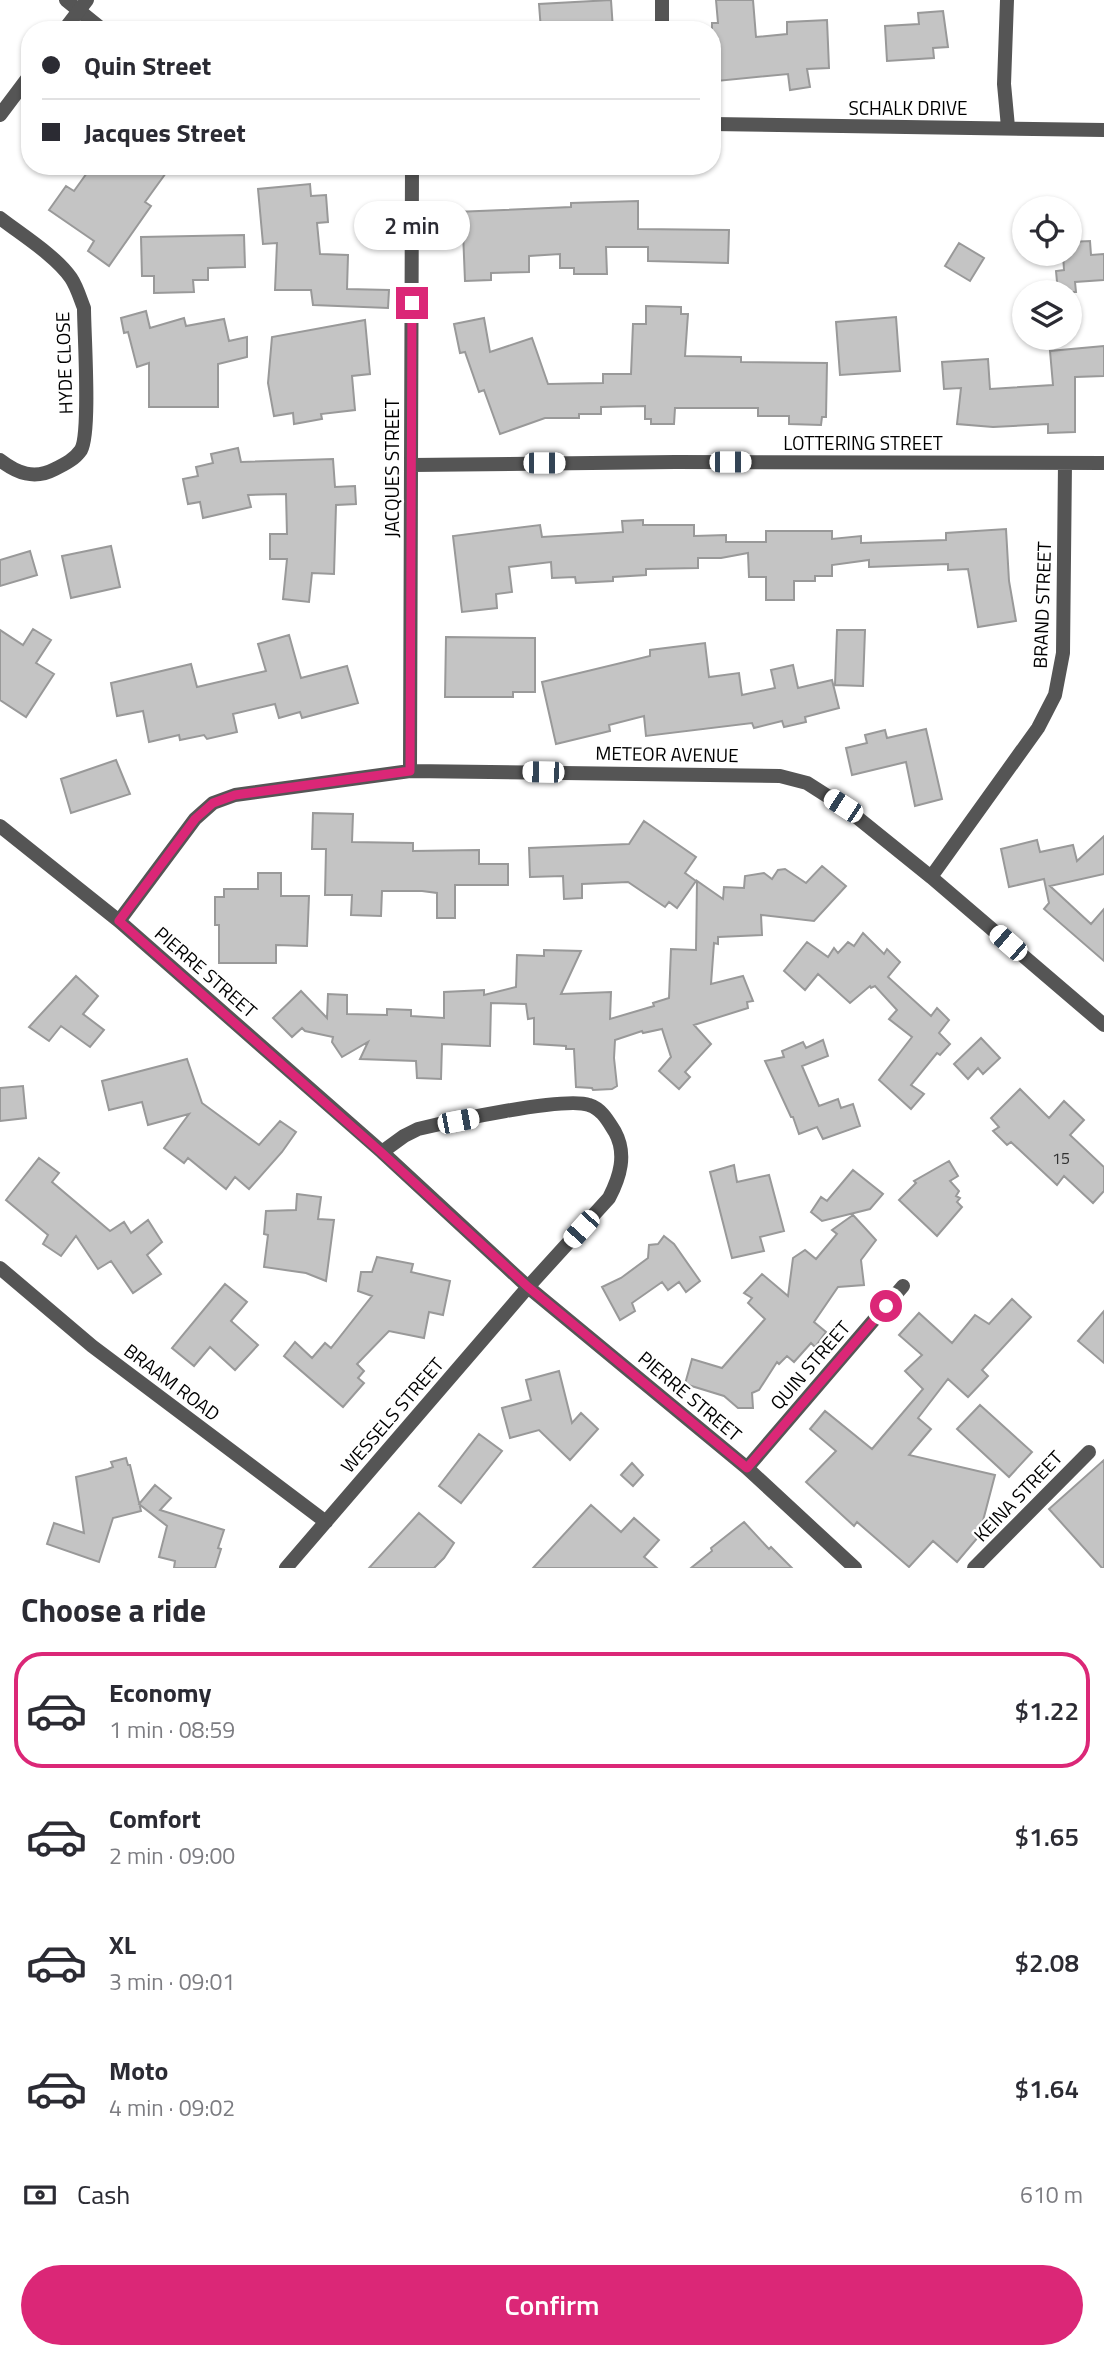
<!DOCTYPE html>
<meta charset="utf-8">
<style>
:root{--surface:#fff;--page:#f2f2f3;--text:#2b2b33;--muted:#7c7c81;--line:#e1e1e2;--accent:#db2777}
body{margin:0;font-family:"Titillium Web",sans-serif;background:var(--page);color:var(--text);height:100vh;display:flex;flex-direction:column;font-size:26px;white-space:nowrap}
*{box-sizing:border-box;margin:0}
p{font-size:23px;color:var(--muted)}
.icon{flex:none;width:38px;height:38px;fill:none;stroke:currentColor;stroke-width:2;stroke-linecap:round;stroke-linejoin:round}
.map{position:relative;height:1568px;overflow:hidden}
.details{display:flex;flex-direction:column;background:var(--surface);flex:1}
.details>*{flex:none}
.hud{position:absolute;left:21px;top:21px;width:700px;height:154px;border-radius:28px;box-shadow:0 2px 5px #0004;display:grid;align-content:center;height:154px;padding:0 21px;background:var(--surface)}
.controls{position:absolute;left:1012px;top:196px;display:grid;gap:14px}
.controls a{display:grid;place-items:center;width:70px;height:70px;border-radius:50%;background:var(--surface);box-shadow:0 2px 5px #0004;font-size:35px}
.end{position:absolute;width:32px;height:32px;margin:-16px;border:9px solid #db2777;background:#fff;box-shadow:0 0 0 4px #fff}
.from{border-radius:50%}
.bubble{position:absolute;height:49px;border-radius:24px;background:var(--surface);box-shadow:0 2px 5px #0004;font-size:23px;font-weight:600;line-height:49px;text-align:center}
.car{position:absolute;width:21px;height:42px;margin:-21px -10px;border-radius:9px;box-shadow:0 0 5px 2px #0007;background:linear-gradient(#fff 24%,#345 0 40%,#fff 0 76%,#345 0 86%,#fff 0)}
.hud b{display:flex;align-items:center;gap:24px;height:66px;font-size:26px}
.hud b+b{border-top:2px solid var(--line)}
.hud i{width:18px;height:18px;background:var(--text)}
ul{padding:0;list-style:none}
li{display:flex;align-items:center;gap:21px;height:116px;margin:0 14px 10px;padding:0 7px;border:4px solid transparent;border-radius:28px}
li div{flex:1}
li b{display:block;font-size:26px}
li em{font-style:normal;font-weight:600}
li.current{border-color:var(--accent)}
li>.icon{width:63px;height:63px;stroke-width:1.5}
h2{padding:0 21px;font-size:32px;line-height:84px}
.pay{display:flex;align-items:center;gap:18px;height:77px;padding:0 21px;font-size:26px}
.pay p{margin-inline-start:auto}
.button{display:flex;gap:14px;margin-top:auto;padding:14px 21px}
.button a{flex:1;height:80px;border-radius:42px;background:var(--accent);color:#fff;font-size:28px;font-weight:600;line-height:80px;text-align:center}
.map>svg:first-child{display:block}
.building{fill:#c4c4c4;stroke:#999;stroke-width:2}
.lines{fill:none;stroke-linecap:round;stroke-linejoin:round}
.minor{stroke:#555;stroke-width:14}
.tertiary{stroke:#555;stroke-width:14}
.route{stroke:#db2777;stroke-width:9}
.labels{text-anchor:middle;stroke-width:5;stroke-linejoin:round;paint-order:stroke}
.number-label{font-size:16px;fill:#313131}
.street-label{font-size:19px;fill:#000;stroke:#fff}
</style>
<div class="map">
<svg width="1104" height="1568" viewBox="0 0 1104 1568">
<rect width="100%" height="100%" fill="#fff"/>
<!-- building -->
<path class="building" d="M611,0L613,30H541L539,4Z
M716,0H753L756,37L787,34V22L827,20L829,68L807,69L810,87L790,90L788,74L717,81L716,72L712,73V23H718Z
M943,11L948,47L933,48L934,58L887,61L885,26L919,24L918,13Z
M92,166H171L145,202L151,206L109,266L88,251L94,241L49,210L66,186L74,191Z
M310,184L311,196L326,195L328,222L317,223L320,254L348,255L347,289L389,290L388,308L313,305L311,290H275L277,243L263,244L258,189Z
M638,201V229L729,230L728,263L648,261V247H606L607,274H574V268H560V254L529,256V272L491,273V280L465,281L463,232L456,233L455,212L571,207V203Z
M244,235L245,267L208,268V280H193L194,292L154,293V276H142L141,237Z
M1090,241L1091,255L1104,254V280L1075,282L1076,292H1058L1056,271L1064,270L1063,254H1069V242Z
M959,243L984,258L970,281L945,266Z
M646,306L681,307V314H688L685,356L741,357V362L827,363L826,417H822L821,425L789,424V416H758V408H675L674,424H651V419H645V406L601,407V414H579V418H545L500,434L484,390L479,392L465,352L460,353L454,324L484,318L490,352L532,338L548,384L603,383V374H631L633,324H646Z
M146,311L150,328L184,318L186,326L224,319L229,341L247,337V357L218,364V407H149V363L137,367L128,332L124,333L121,318Z
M896,317L900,371L840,375L836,322Z
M365,320L370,374L352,376L355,410L321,414L322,419L294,424L293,413L274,416L268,383L272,337Z
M1104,346V376L1075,377V432L1048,433V424L993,427L957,424L961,388L944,389L942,362L988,359L990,389L1053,385L1050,351Z
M238,448L241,462L333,459L335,487L355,486L356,504L336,505L334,574L312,573L309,602L283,599L287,559H270V534H287L286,494L248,495L251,507L203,518L200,502L188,504L183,479L198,476L196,467L213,463L211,454Z
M643,520V525H694V536L726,535V542H766V531H832V539L861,536V543L946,540V533L1006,529L1009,581L1016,621L978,627L968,569L948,570V564L869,567V560L832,565V576H815V581H794V600H766V577H749L748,553L721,558H698V568L646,569V575L613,577V581L576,583L575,577L552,578L551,562L509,567L512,592L496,594L497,608L462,612L453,536L540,525L542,537L623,532L622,521Z
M111,546L120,587L71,598L62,556Z
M30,551L37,575L0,586V560Z
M33,629L51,640L36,663L54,674L26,717L0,700V630L23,645Z
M837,630H865L863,686L835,685Z
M289,635L301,678L347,666L358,703L302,718L300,712L279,718L275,704L233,714L237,732L207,739L204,735L180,740L179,735L149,742L143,711L117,716L111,683L191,664L197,687L266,671L258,644Z
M446,637L535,638V692H513V697H445Z
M705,643L709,677L739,673L742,695L775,688L771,670L793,665L798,688L832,680L839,708L805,717L806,722L784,727L782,721L754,728L752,723L646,736L644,716L609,725L610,731L556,744L542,682L650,656V650Z
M926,729L942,799L915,806L906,762L852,775L846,748L867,743L865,735L885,730L887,738Z
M116,760L130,794L71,813L61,779Z
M313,813L353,814L352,842L413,843V851L479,850V864H508V885H455V918H437V893L422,891H382L381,916L351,915L352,895H325L326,849H312Z
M644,821L696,857L685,873L696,881L677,908L669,902L665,907L628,882L582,884V898L564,899L563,876L530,877L529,848L629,844Z
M1104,836V874L1050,886L1091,924L1104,909V961L1044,909L1049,903L1044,879L1009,887L1001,849L1037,840L1040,852L1073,845L1077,861Z
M822,866L846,886L814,921L761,915L762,935L718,937V944L714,943L711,984L743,976L753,1001L747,1002L748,1008L694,1025L711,1044L685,1072L690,1077L679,1089L659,1071L671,1057L662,1029L643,1033L642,1031L615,1040L614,1058L617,1086L612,1089L593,1090L592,1088L576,1087L574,1049H566V1046L534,1044V1018L528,1019L526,1004L491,1003L490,1046L442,1044L441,1079L417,1078L416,1061L360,1059L368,1042L342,1057L332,1042L333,1037L305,1031L302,1028L292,1037L273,1018L301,991L327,1018L328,994L347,995V1014L387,1015V1009L411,1010V1016L444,1018V992L484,990V995L516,987L517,955L544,956V950L581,951L561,994L611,992L610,1019L654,1006L653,1003L669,998L671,949L696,950L697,881L723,899L724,887L744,888L745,876L764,873L772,879L778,870L785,869L806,883Z
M258,873H281V896H309L307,946L276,945V963H219V925H215V897H224V889H258Z
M863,933L884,954L887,949L900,962L888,977L931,1016L937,1008L949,1020L939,1033L950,1044L940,1055L937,1053L911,1085L924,1094L911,1109L879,1080L912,1037L889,1019L897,1010L875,986L871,988L870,986L850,1003L818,974L805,990L784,971L807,942L828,957L834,948L838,953L848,942L854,946Z
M76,976L98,996L83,1014L104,1030L90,1047L61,1026L49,1041L29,1027Z
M981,1038L1000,1058L983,1074L978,1068L968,1079L954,1064Z
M823,1040L828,1056L802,1066L819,1106L838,1099L841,1108L853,1104L860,1126L823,1139L817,1127L799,1134L793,1117H791L765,1061L784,1057L782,1051L803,1042L806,1048Z
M187,1059L202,1103L259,1145L280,1121L296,1132L282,1152L249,1189L235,1177L226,1189L188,1158L184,1163L164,1148L189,1114L148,1125L142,1102L109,1110L102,1081Z
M23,1086L26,1118L0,1121V1088Z
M1020,1089L1049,1118L1064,1101L1084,1120L1070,1135L1104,1167V1191L1093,1203L1064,1176L1057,1185L1011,1142L1007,1145L993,1131L999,1127L991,1118Z
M39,1158L59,1173L52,1182L110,1231L124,1222L131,1233L148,1220L162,1242L147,1255L161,1274L133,1293L111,1261L98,1269L76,1236L61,1256L43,1244L48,1235L6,1200Z
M949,1161L958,1176L950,1181L959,1191L956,1196L960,1198L957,1202L962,1207L937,1236L899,1200L916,1183L914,1181Z
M734,1165L737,1182L769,1175L784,1231L760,1237L764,1251L732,1258L710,1172Z
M853,1170L883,1194L870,1209L822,1221L811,1212L821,1197L827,1201Z
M297,1194L321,1197L318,1219L334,1220L326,1281L306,1273L264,1267L268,1235L264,1234L266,1211L296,1210Z
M853,1215L876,1240L861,1260L864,1285L838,1287L814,1322L826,1332L815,1347L811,1343L794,1362L787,1356L779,1364L777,1362L759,1390L752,1393L753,1408H738L724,1396L685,1384L692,1359L722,1368L765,1319L748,1303L752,1298L744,1293L762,1274L788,1296L793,1258L805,1250L816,1259L837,1234L832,1230Z
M664,1236L674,1244L700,1281L686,1292L679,1282L668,1290L662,1282L632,1303L635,1311L620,1320L602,1287L621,1278L648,1258L649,1245L658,1244Z
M377,1257L413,1264L411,1272L450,1281L443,1315L429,1312L424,1338L389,1331L357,1364L364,1371L358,1378L364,1383L343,1407L284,1356L295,1342L312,1358L325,1343L331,1348L372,1296L358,1291L361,1272H372Z
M225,1284L247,1302L231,1321L258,1345L235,1370L210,1347L194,1366L172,1348Z
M1012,1299L1031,1317L982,1370L988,1376L968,1397L948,1379L918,1418L931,1429L909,1455L995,1475L979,1536L957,1562L933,1541L909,1567L857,1522L854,1526L806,1482L836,1451L810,1429L825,1411L872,1449L923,1389L905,1371L922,1355L899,1335L919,1313L952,1343L975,1315L989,1324Z
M1104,1311V1363L1078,1341Z
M559,1371L572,1423L581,1413L598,1429L570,1460L539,1430L510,1438L502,1408L531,1400L526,1380Z
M980,1405L1032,1452L1009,1477L957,1429Z
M479,1434L502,1451L461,1503L439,1486Z
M126,1458L128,1465H130L141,1511L113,1518L99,1562L47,1544L54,1523L84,1533L76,1477L108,1469L113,1467L111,1462Z
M1104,1460V1568H1102L1049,1509Z
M632,1463L643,1475L633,1486L621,1475Z
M155,1485L171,1498L160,1510L224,1530L218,1548L221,1549L215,1568H174L175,1561L159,1557L167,1526L139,1504Z
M591,1505L621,1532L634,1518L659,1540L644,1557L657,1568H533Z
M419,1513L454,1543L444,1558L434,1568H369Z
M744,1522L769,1549L771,1547L792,1568H691L712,1551L711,1548Z"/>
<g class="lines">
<!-- minor -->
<path class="minor" d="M66,0L103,30
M1007,0L1004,84L1008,127
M662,30V0
M712,124L1104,130
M0,218C22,235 56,256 71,278C77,287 80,298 84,308C84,334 91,432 81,450C75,459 65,464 55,469C34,480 17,473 0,460
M412,465L675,462L1104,463
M410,771L412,166
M0,826L119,921L382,1152L528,1287L747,1468L855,1568
M931,877L1038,728L1055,695L1063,653L1065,463
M119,921L195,819L213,803L235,795L410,771L780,776L807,783L843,806L931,877L1104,1025
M0,1268L92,1346L326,1522
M747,1468L903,1286
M286,1568L528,1287L609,1198C620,1177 627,1154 615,1132C608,1121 602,1109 589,1105C565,1096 447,1122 418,1129L404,1136L382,1152
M974,1568L1089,1452"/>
<!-- tertiary -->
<path class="tertiary" d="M64,30L87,0
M0,115L30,75"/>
</g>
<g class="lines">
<!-- route -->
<path class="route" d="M412,303L410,771L235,795L213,803L195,819L119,921L382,1153L528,1287L747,1468L886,1306"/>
</g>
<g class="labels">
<!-- number labels -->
<g class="number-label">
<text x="1061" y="1164">15</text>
</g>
<!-- street labels -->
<g class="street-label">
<text x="908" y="115">SCHALK DRIVE</text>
<text transform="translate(64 363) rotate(-92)" y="7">HYDE CLOSE</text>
<text x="863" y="450">LOTTERING STREET</text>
<text transform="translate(392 468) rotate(-90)" y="7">JACQUES STREET</text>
<text transform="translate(1042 605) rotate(-88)" y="7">BRAND STREET</text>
<text transform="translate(667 754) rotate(1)" y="7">METEOR AVENUE</text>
<text transform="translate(206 972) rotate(41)" y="7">PIERRE STREET</text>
<text transform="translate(810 1365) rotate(-49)" y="7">QUIN STREET</text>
<text transform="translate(172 1382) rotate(37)" y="7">BRAAM ROAD</text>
<text transform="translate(690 1396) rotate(40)" y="7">PIERRE STREET</text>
<text transform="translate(392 1415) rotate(-49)" y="7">WESSELS STREET</text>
<text transform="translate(1018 1496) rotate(-46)" y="7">KEINA STREET</text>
</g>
</g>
</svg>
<div class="controls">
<a><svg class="icon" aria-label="locate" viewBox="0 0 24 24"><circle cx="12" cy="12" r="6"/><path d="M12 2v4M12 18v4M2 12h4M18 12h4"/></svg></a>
<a><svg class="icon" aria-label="layers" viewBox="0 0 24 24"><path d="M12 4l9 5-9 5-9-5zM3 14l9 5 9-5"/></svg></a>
</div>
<i class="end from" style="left:886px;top:1306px"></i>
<i class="end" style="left:412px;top:303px"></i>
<div class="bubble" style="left:354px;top:201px;width:116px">2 min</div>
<i class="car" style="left:730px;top:462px;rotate:90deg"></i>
<i class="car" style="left:544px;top:463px;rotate:90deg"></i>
<i class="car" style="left:543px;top:772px;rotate:271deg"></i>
<i class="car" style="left:843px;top:806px;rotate:303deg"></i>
<i class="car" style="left:1008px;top:943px;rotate:311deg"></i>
<i class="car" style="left:458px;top:1121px;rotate:79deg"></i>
<i class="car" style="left:581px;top:1229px;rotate:222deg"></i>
<div class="hud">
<b><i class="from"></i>Quin Street</b>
<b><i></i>Jacques Street</b>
</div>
</div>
<section class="details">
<h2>Choose a ride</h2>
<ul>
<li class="current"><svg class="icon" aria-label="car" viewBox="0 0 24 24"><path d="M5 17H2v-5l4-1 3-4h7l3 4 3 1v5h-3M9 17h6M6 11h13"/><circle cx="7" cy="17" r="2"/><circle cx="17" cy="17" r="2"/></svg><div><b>Economy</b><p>1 min · 08:59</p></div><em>$1.22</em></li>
<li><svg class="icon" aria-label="car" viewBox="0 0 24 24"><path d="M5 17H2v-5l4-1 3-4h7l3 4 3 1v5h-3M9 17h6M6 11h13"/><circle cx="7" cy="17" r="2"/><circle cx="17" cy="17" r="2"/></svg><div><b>Comfort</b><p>2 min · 09:00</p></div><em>$1.65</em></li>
<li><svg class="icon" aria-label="car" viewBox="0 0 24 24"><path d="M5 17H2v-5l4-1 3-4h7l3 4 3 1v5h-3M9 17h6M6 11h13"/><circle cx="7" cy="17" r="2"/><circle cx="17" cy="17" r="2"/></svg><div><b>XL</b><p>3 min · 09:01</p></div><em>$2.08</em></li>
<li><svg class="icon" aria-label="car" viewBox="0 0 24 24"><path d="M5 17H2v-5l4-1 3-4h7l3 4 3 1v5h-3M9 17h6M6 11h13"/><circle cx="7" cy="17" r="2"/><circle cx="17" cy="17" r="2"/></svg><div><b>Moto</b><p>4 min · 09:02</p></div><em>$1.64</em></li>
</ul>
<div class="pay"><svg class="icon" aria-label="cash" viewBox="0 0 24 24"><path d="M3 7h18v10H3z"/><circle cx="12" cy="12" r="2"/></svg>Cash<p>610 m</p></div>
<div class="button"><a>Confirm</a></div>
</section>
